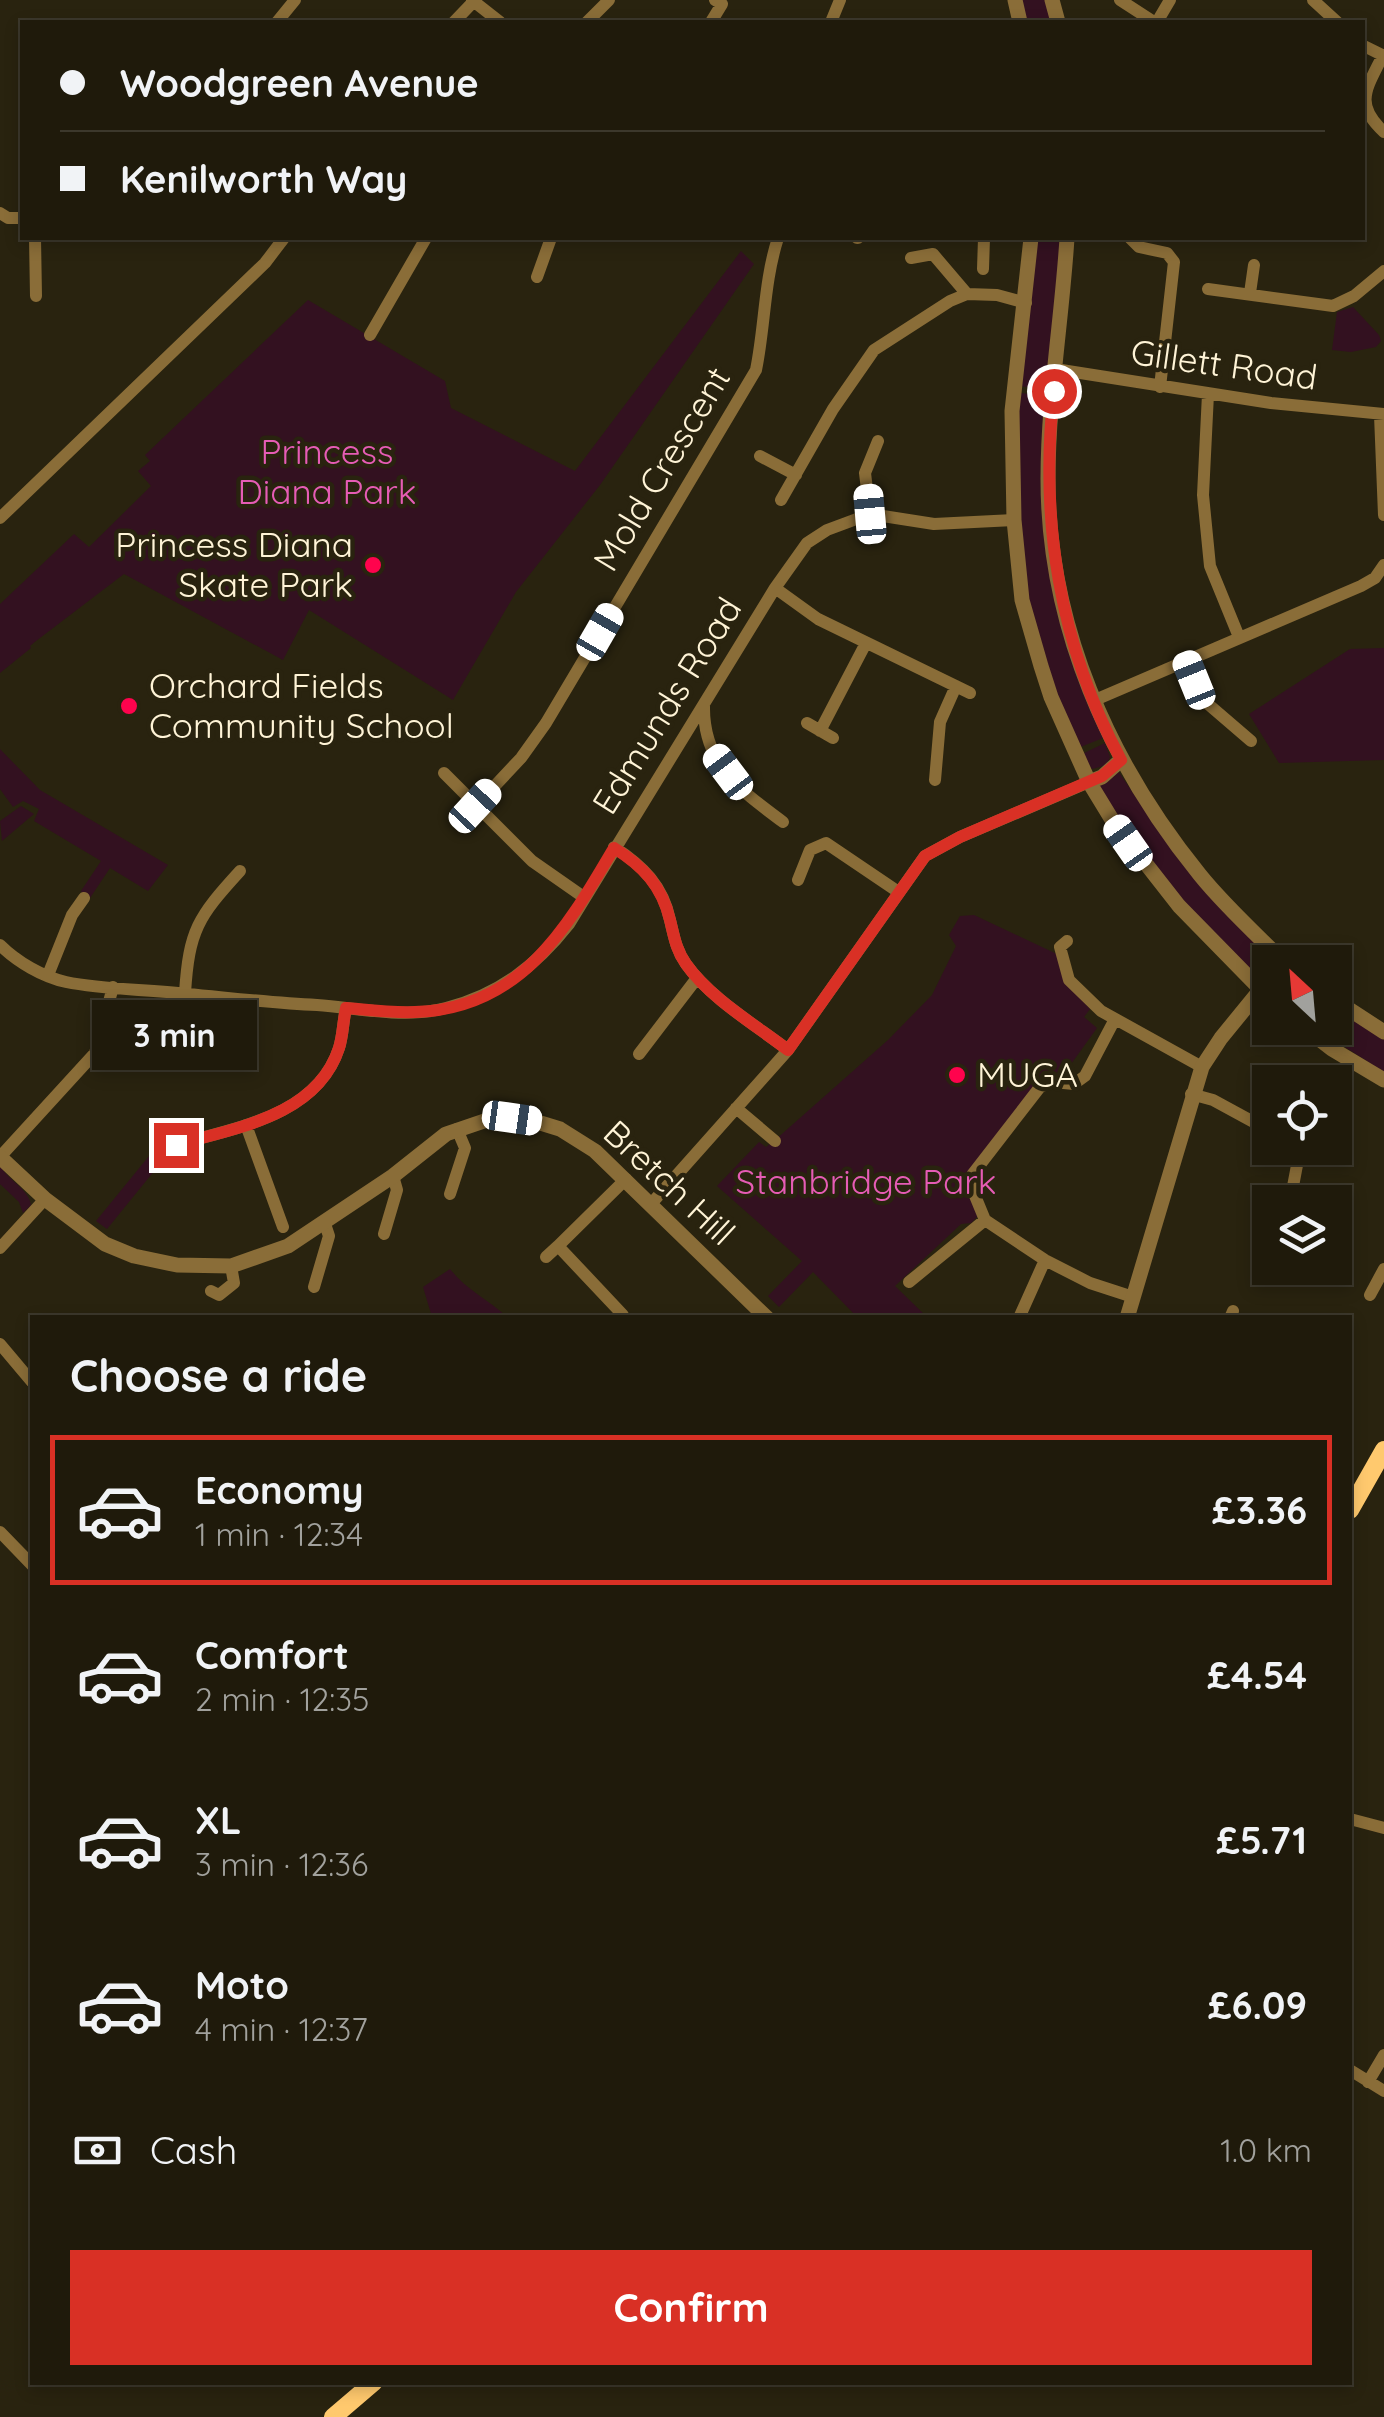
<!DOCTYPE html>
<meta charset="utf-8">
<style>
:root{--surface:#1f1a0b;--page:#2c2719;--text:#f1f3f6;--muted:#a1a19d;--line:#3c382c;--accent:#d93025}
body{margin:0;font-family:Quicksand,sans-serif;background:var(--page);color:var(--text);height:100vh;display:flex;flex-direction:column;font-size:38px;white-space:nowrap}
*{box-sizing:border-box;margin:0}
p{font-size:32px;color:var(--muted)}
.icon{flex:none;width:55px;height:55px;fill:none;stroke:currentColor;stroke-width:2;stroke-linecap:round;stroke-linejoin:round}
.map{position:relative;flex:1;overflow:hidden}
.panel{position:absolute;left:30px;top:1315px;width:1322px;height:1070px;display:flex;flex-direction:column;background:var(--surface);border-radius:0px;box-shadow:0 5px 15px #0003,0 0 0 2px var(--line)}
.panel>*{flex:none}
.guide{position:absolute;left:20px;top:20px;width:1345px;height:220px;border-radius:0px;box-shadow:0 5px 15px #0003,0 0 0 2px var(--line);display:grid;align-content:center;height:220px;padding:0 40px;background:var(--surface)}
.needle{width:65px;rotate:334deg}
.tools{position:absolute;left:1252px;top:945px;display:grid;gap:20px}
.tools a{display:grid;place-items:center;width:100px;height:100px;border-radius:0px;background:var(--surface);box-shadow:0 5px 15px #0003,0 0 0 2px var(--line);font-size:50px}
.end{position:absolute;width:45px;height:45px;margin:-22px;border:12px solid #d93025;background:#fff;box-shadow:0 0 0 5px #fff}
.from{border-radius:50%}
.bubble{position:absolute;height:70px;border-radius:0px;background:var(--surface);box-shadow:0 5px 15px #0003,0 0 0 2px var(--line);font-size:32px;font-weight:700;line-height:70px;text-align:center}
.car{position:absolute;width:30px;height:60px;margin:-30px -15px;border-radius:12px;box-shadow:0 0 8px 2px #0007;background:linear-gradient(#fff 24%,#345 0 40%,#fff 0 76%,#345 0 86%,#fff 0)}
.guide b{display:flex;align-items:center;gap:35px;height:95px;font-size:38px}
.guide b+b{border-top:2px solid var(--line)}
.guide i{width:25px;height:25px;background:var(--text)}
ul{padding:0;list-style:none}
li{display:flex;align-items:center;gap:30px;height:150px;margin:0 20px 15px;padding:0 20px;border:5px solid transparent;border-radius:0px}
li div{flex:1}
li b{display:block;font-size:38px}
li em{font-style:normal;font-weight:700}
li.active{border-color:var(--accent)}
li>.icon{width:90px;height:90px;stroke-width:1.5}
h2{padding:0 40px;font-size:45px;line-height:120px}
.pay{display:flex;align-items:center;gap:25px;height:110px;padding:0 40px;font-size:38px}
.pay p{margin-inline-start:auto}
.button{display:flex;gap:20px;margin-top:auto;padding:20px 40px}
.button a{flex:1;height:115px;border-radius:0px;background:var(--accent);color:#fff;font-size:40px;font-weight:700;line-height:115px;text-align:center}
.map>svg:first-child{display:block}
.green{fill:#331120}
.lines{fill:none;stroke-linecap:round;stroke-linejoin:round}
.minor{stroke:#8a6d38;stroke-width:12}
.tertiary{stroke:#8a6d38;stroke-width:15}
.secondary{stroke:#ffc96e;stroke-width:18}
.route{stroke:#d93025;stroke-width:12}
.poi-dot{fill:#ff034d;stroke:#29230f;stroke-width:4}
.labels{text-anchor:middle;stroke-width:9;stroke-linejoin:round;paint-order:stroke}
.street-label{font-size:35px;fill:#fff4d7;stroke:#29230f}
.park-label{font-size:35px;fill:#e65cb5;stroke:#29230f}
.poi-label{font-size:35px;fill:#fff4d7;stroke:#29230f;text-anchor:start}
</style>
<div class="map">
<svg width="1384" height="2417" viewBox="0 0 1384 2417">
<rect width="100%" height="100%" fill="#29230f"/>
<!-- green -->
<path class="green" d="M1019,0H1046L1050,22H1024Z
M1036,238H1063L1060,286L1045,389L1019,386Z
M741,251L754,264L600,485L516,592L453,700L309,610L283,660L124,574L36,641L30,646L31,648L0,673V604L74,534L89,547L151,486L138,471L150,461L145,455L308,300L445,381L451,408L575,471Z
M1353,307L1379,335L1381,341L1376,347L1351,352L1332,350L1337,312Z
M1019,393L1044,395L1041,486L1078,676L1103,738L1078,748C1048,674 1022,597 1017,517C1014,476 1018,434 1019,393Z
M1384,648V760L1279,763L1249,714L1350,649Z
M1105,743L1110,757L1107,765L1092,769L1082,754Z
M0,749L40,790L168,865L148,891L110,868L90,898H84L81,891L101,861L34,821L39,809L23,801L13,807L0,789Z
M1118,771L1164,838L1277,962H1270C1270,971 1267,977 1259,982L1163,882L1096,785Z
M21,806L34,814L2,841L0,821Z
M974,915L1059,955C1065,985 1070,987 1090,1009L1084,1017L1097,1028L1061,1078H1052L969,1173L977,1217L971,1223L961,1224L895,1286L927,1317H857L813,1272L779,1307L768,1296L802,1261L717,1186L759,1142L766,1147L774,1141L888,1040L932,995L956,946L949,935L960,916Z
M1335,1009L1384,1040V1072L1315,1028H1335Z
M158,1145L161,1154H168L107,1229L96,1221Z
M0,1165C7,1180 28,1188 31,1205L23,1213L19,1202L0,1184Z
M450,1269C466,1290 488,1299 507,1317H432L423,1287Z"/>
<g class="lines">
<!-- minor -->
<path class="minor" d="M472,0L500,22
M1120,0L1154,22
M1313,0L1337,22
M277,22L295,0
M454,22L474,1
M587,22L609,0
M711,22L722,4L715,0
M831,22L840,0
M1157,22L1170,0
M1362,45L1384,56
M1383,55C1367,88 1353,104 1384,132
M0,213L8,218H22
M35,238L36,296
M857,238H858
M1130,238L1139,247L1167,253L1174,262L1160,387
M911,258L933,254L967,294
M983,269L984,238
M537,277L551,238
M1208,289L1333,306L1354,296L1384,271
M1250,293L1254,265
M370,335L426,238
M1055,369L1271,403L1384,414
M1208,394L1203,495L1210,566L1239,637
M1380,415L1384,515
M760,456L796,475
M781,500L833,409L874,350L950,301L967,294L997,295L1026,303
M870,514L865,473L878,441
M0,518L265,263L284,238
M775,588L818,619L970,693
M1186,661L1201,698L1251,741
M1095,700L1361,586L1375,578L1384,565
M704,706C703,764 740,790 783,822
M807,723L833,738
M820,731L866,643
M444,773L532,861L585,898
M935,780L940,722L956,686
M475,807L521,758L546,723L756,370C765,326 764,281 778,238
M614,847C643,866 663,886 670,920C674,936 676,950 686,964C710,998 754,1024 788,1050
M798,880L810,850L826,843L897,891
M1067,941L1060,947L1069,980L1101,1011L1202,1067
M0,945C17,962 43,977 66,982C105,990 147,989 187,994C231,998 273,1003 317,1005C359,1008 404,1019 446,1008C498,995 536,966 569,924L775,588L807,543L827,530L870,514L934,524L1014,520
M48,975L72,915L84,898
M185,993C189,930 198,917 240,871
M639,1054L697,978
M1191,1094L1213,1100L1270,1131
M736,1108L775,1141
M246,1125L283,1227
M175,1145C235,1128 317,1116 339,1048C343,1036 343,1021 346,1008
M0,1157L95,1053L113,987
M450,1194L465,1148L457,1129
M1290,1202L1298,1160L1292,1148
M651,1204L788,1050L925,856L960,837L1089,782
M985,1220L971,1186L972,1175L1040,1087L1053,1082L1074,1084L1085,1076L1115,1019
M384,1234L397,1190L393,1176
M0,1248L45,1199
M1265,1255L1270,1246
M546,1257L558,1246
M909,1282L985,1220L1045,1260L1090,1283L1133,1297
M314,1287L329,1236L325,1224
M211,1291L219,1295L234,1283L231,1266
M1370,1295L1384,1269
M623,1315L558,1246L626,1179
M1019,1318L1045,1260
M1230,1318L1233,1311
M0,1344L32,1382
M0,1532L32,1565
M1350,1819L1384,1828
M1350,2070L1384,2091
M1368,2082L1384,2055"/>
<!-- tertiary -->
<path class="tertiary" d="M1015,0L1020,22
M1052,0L1058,22
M1031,238L1012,411L1014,520L1022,600L1041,666L1051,697L1089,782L1114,823L1179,906L1270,999
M1067,238C1062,318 1048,399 1048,479C1048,626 1109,763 1200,875C1225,906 1256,934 1284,962
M1089,782L1102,777L1121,760
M1335,1000L1384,1032
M1305,1028L1332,1049L1384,1080
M0,1157L45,1199L105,1244L134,1256L177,1265L231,1266L288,1246L393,1176L446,1134L493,1118L534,1121L560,1129L595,1151L767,1318
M1127,1318L1202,1067L1221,1038L1270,978"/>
<!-- secondary -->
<path class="secondary" d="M1350,1510L1384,1450
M333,2417L374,2382"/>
</g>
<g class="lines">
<!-- route -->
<path class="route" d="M176,1145C235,1128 317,1116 339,1048C343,1036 343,1021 346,1008C369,1010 392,1013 415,1012C521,1009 567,928 614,848C643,866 662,886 670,920C674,936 676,950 686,964C710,998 754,1024 788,1050L925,856L960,837L1102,776L1121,760C1060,647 1039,519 1054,391"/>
</g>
<!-- markers -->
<g class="poi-dot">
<circle cx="373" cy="565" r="10"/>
<circle cx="129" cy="706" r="10"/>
<circle cx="957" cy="1075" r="10"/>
</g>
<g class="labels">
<!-- street labels -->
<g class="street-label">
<text transform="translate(1224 365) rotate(8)" y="12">Gillett Road</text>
<text transform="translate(662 469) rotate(-59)" y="12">Mold Crescent</text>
<text transform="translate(667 706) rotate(-58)" y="12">Edmunds Road</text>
<text transform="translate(669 1183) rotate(43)" y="12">Bretch Hill</text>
</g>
<!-- park labels -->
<g class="park-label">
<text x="327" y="464">Princess<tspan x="327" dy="40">Diana Park</tspan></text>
<text x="866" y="1194">Stanbridge Park</text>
</g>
<!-- poi labels -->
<g class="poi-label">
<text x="353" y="557" text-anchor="end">Princess Diana<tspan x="353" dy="40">Skate Park</tspan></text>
<text x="149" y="698">Orchard Fields<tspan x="149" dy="40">Community School</tspan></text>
<text x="977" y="1087">MUGA</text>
</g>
</g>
</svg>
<div class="tools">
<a><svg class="needle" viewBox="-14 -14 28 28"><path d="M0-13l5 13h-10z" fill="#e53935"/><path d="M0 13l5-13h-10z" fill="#a1a19d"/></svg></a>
<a><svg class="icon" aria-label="locate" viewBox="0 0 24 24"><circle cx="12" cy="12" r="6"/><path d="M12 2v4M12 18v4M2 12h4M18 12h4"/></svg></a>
<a><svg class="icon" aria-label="layers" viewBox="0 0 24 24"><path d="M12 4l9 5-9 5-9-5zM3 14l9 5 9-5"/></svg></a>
</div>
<i class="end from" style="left:1054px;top:391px"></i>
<i class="end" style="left:176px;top:1145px"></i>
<div class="bubble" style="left:92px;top:1000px;width:165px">3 min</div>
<i class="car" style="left:870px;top:514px;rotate:355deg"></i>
<i class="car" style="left:600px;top:632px;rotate:30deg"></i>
<i class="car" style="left:1194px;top:680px;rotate:338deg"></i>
<i class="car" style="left:728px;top:772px;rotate:323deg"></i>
<i class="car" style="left:475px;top:806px;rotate:43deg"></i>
<i class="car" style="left:1128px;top:843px;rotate:325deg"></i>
<i class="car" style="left:512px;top:1118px;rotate:98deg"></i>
<div class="guide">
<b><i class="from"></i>Woodgreen Avenue</b>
<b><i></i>Kenilworth Way</b>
</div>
<section class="panel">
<h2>Choose a ride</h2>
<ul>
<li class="active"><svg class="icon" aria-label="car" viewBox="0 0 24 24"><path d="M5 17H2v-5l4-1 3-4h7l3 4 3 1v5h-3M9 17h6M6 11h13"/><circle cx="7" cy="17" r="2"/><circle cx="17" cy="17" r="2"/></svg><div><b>Economy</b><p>1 min · 12:34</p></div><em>£3.36</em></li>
<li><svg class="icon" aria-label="car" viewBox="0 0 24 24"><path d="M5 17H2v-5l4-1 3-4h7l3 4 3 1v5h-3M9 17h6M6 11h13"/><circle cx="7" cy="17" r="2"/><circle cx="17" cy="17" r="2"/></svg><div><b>Comfort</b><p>2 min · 12:35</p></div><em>£4.54</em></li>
<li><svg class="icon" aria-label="car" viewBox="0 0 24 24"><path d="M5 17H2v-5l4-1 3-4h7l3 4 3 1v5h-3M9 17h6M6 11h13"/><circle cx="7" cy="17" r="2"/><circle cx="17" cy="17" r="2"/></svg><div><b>XL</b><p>3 min · 12:36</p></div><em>£5.71</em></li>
<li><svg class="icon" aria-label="car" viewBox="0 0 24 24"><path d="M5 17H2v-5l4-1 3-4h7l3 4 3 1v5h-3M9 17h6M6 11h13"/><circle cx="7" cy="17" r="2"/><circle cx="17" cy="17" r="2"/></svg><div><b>Moto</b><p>4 min · 12:37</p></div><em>£6.09</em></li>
</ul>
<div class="pay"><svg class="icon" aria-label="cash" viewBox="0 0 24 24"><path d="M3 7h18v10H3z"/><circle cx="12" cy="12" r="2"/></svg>Cash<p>1.0 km</p></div>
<div class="button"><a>Confirm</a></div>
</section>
</div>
